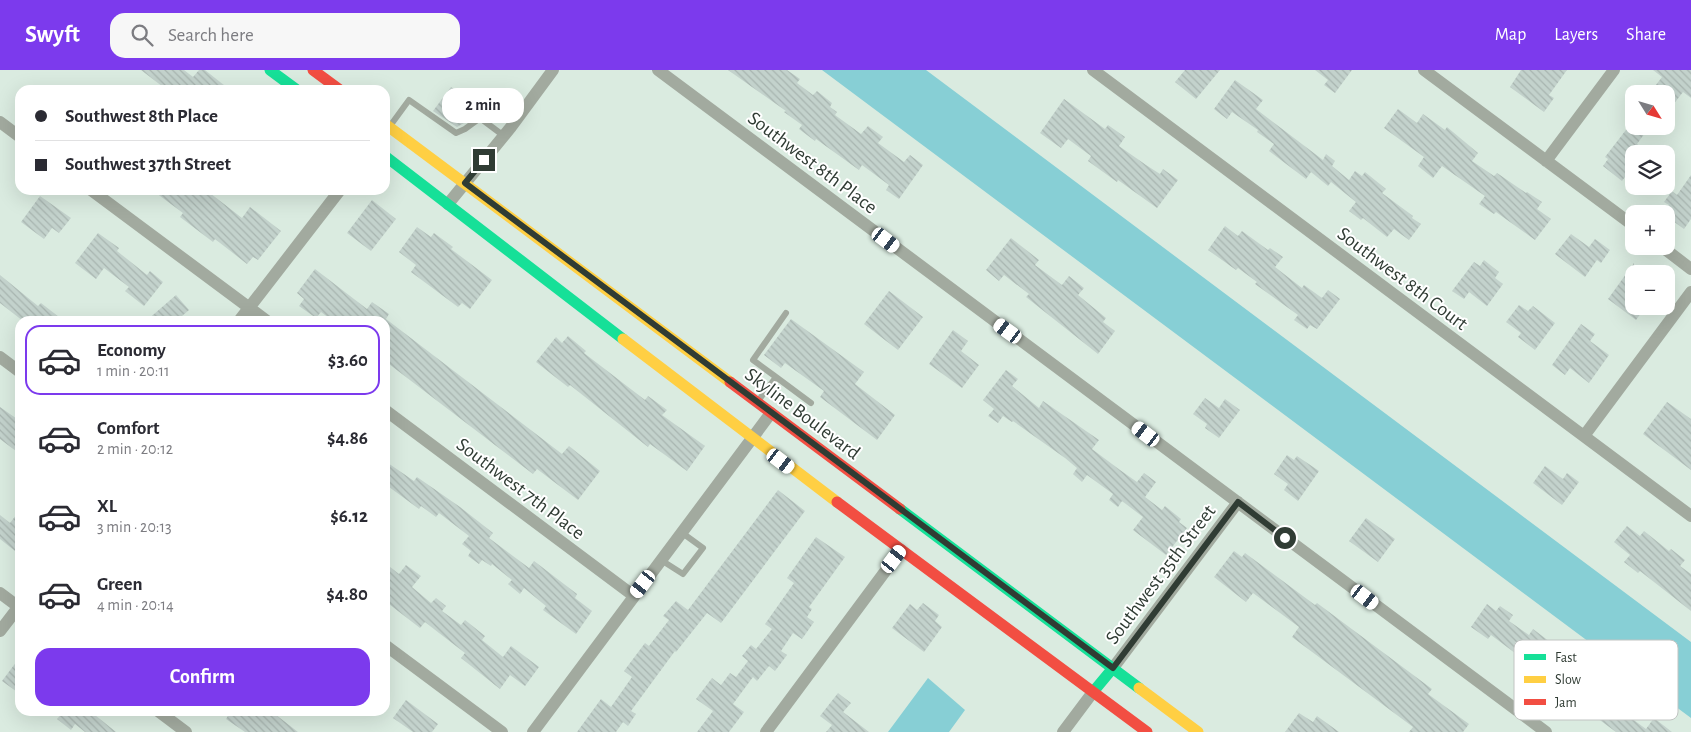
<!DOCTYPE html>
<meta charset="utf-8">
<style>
:root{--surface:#fff;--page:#f7f7f7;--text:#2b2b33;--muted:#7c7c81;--line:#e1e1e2;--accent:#7c3aed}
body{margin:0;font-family:"Alegreya Sans",sans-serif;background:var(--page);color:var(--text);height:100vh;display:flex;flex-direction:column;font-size:19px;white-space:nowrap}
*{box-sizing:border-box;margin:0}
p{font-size:16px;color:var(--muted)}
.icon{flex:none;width:28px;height:28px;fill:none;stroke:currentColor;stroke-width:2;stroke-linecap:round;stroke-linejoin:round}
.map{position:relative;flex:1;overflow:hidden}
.drawer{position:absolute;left:15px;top:246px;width:375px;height:400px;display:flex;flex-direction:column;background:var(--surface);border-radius:15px;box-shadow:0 5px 20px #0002}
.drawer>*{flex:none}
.banner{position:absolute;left:15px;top:15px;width:375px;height:110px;border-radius:15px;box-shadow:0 5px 20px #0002;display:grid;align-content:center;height:110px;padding:0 20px;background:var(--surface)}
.needle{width:32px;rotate:127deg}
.buttons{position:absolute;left:1625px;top:15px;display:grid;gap:10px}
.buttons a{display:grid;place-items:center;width:50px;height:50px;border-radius:10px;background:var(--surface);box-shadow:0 5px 20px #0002;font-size:25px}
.end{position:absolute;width:22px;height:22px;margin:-11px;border:6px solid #303c34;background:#fff;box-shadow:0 0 0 2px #fff}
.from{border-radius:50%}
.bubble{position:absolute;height:35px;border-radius:15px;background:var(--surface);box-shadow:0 5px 20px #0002;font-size:16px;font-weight:700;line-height:35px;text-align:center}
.car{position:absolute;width:15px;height:30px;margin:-15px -8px;border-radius:6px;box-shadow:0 0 4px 1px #0007;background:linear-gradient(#fff 24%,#345 0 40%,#fff 0 76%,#345 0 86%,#fff 0)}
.banner b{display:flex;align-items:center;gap:18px;height:48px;font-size:19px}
.banner b+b{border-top:1px solid var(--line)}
.banner i{width:12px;height:12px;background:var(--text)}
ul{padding:9px 0 0;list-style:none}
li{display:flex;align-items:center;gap:15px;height:70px;margin:0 10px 8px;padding:0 10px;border:2px solid transparent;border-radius:15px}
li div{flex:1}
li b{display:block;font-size:19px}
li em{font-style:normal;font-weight:700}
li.active{border-color:var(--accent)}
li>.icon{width:45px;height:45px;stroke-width:1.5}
.button{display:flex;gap:10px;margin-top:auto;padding:10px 20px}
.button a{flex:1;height:58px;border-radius:15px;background:var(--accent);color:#fff;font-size:20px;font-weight:700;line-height:58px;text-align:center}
header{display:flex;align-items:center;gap:30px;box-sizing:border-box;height:70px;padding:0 25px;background:var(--accent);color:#fff}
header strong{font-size:24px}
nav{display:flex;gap:28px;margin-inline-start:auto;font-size:18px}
.search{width:350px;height:45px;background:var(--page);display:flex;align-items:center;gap:12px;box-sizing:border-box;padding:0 18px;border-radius:15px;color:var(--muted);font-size:19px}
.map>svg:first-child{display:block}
.water{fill:#87cfd5}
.building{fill:url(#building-back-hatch)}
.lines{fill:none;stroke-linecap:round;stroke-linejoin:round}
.lane{stroke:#a2aa9f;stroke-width:6}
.street{stroke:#a2aa9f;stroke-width:12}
.fast{stroke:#16e098;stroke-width:11}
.slow{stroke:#ffcf43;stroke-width:11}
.jam{stroke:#f24e42;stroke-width:11}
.route{stroke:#303c34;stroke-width:6}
.labels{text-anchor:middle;stroke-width:4;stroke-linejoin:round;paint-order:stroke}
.street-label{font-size:20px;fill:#303c34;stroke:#fff}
.key{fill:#fff;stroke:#c1c4c2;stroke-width:1}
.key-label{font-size:14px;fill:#303c34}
</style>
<header>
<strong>Swyft</strong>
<div class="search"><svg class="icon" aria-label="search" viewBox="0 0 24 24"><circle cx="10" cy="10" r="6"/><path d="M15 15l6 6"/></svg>Search here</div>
<nav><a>Map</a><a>Layers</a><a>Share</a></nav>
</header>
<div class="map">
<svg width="1691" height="662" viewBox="0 0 1691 662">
<defs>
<pattern id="building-back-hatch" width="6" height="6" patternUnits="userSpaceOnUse" patternTransform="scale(1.25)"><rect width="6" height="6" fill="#c3d2cc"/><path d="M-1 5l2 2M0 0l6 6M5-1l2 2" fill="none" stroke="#a8b5b0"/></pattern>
</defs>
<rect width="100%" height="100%" fill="#daebe0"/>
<!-- water -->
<path class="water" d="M822,0H926L1691,572V648Z
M928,608L965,640L949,662H888Z"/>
<!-- building -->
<path class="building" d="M141,0H184L193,7L199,0H205L230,20H167Z
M728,0H787L800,9L797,13L813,25L817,21L832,33L830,37L837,42L835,45L861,64L868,56L883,67L878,73L904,92L910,85L923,95L899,129L886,120L889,115L862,95L859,100L816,69L815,71L799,59L802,55L784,42L786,41Z
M1185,0H1220L1196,29L1175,12Z
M1315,0H1352L1335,23L1324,15L1328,10Z
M1521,0H1567L1549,25L1554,28L1544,42L1510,17Z
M1653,0H1691V28L1683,22L1666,44V24H1649L1662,7Z
M1235,10L1263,30L1256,39L1323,90L1326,84L1335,91L1332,96L1349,110L1355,101L1362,106L1365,102L1386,119L1382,123L1413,146L1412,148L1421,154L1409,170L1394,159L1387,167L1363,148L1361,150L1349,141L1356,132L1331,112L1328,116L1311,102L1306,109L1269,81L1274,74L1257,62L1258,60L1232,42L1227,49L1214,39Z
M451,17L477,36L464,53L457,57L433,41Z
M1064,29L1105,59L1108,55L1125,67L1119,76L1146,95L1160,104L1163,99L1178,110L1157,138L1118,110L1117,112L1088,91L1091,86L1068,69L1061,78L1040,63Z
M1398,39L1417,53L1423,44L1445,60L1447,57L1478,83L1472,91L1494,106L1497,103L1526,123L1527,122L1542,132L1537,139L1551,149L1535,170L1496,142L1494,144L1479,134L1485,126L1442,96L1433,108L1418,96L1424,87L1384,58Z
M1629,56H1650L1637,74L1649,84H1634V108L1628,103L1622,111L1603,96L1608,89L1605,87Z
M1691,105V149L1684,159L1666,146V144L1663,143L1669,135L1664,132L1672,121L1677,125Z
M152,120H206L242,148L250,137L281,161L258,190L253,187L247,194L215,169L213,172L180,147L183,143Z
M40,126L71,148L59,163L52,158L44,169L21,152Z
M372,130L396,149L371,181L347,163Z
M1225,156L1238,166L1242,161L1268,180L1270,178L1283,187L1275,197L1302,218L1304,215L1322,228L1328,220L1340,229L1317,259L1310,255L1307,259L1294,250L1298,245L1255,214L1257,212L1238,198L1236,200L1208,180Z
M417,157L431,167L434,163L453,177L451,179L492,210L470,239L462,233L458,237L411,202L416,195L399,182Z
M98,163L119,178L117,181L147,205L150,201L163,212L144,236L125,221L129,217L104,198L96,209L75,193Z
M1571,164L1589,177L1595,169L1610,180L1601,193L1597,190L1585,207L1555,184Z
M1011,168L1039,190L1035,195L1062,215L1069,206L1084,218L1078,225L1106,248L1103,252L1115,261L1098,284L1026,227L1029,224L1004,205L999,211L986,200Z
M1484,190L1499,202L1495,208L1503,214L1487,236L1469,222L1464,229L1452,221L1474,192L1480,196Z
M1634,193V236H1646L1636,250L1608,229Z
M315,199L367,239L372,232L389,244L386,249L562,384L569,376L600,401L578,430L537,399L533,404L385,291V250L333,251L321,242L316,248L299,236L304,229L297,223Z
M0,205L38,236L41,233L64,251H23L0,233Z
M889,221L923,247L898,280L864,254Z
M176,225L189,240L182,246L186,251H146Z
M1519,235L1528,241L1533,236L1555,253L1535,280L1518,267L1521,263L1506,252Z
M791,249L864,302L855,314L895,345L877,370L820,327L824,321L785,293L781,298L764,285Z
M1581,254L1595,264L1590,271L1609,285L1589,313L1570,298L1565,305L1552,295Z
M953,260L968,271L961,281L979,295L962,318L929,294Z
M568,266L586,281L584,283L645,330L648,326L667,340L662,345L705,376L687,401L650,374L648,377L570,315L568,317L536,292L556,267L562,273Z
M1006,300L1018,309L1012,316L1039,338L1043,331L1086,361L1099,370L1092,379L1120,400L1137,412L1144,403L1156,412L1145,427L1162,440L1165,436L1181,449L1179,452L1187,458L1166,485L1133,460L1143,447L1122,431L1118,437L1109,430L1113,424L1087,405L1082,412L1073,404L1077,398L1065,388L1013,351L1012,352L1003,346L998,353L988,346L994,339L983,330Z
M1205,328L1219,338L1225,329L1240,340L1219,368L1205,358L1207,354L1193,344Z
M1667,332L1691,349V400L1643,364Z
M0,337L20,351V384L0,369Z
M1287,385L1294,390L1297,386L1319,401L1298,431L1284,420L1288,414L1274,404Z
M385,391L414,411L417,407L460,437L493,463L489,468L529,498L534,491L577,524L575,528L592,541L576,564L543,540L546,536L524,518L520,524L508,514L512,510L492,494L491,496L482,490L479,494L468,486L471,481L462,474L469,466L439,443L436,447L421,436L419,439L385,414Z
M1545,396L1563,409L1567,403L1579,412L1562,435L1533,413Z
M778,420L805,441L721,553L707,543L676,582L675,581L639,630L631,641L636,644L628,656L623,652L616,662H577L601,629L611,637L632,607L624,601L645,573L649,576L669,550L663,546L676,531L688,540Z
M20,440V485L0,469V445L10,453Z
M1366,448L1395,469L1378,492L1349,471Z
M1627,456L1640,466L1644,461L1669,481L1671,479L1685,490L1680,496L1691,504V541L1640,501L1638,503L1624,492L1630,485L1614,472Z
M816,467L845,487L809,537L812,539L807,547L814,552L802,569L793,563L781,581L787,585L775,601L769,596L757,611L753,607L733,634L744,642L729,662H697L713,641L696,629L712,608L721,615L730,603L736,607L748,591L742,586L751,575L756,579L772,559L765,554L794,513L787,508Z
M1234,481L1242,487L1245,483L1315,535L1317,533L1432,619L1428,624L1469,654L1463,662H1409L1413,657L1292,567L1299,557L1253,523L1246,532L1214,507Z
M385,493L399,504L406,495L421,506L412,517L431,533L436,528L446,536L442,541L461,555L465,550L485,566L482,570L503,587L511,576L539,597L525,616L510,605L500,619L461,588L465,583L439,563L425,552L420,558L385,531Z
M923,533L939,545L935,551L942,557L924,582L892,558L910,534L917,540Z
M1487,534L1496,541L1500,536L1513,545L1509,551L1529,565L1533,559L1603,612L1599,617L1630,641L1627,645L1646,659L1654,648L1672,662H1616L1567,626L1562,632L1524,604L1530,597L1514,585L1515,583L1491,565L1488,569L1471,557Z
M20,587V624L2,611Z
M838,623L851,633L843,642L869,662H826L832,655L820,646Z
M406,630L438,654L432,662H413L393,648Z
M64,641H90L116,662H85L75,654L71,660L57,649Z
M231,641H271L298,662H245L226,649Z
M1299,643L1313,652L1317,646L1339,662H1285Z"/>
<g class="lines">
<!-- lane -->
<path class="lane" d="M390,56L409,30L456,63L465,59L480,48L504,66
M776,307L811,333
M758,331L776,307L753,290L786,243
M661,490L683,504L703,478L681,462"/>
<!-- street -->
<path class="street" d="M658,0L1546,662
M1093,0L1691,446
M1424,0L1634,156
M0,52L20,67
M1546,91L1614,0
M91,120L267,251
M448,134L511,57L553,0
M1661,176L1691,199
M239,251L340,120
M0,287L20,302
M385,340L634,526
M1584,366L1691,222
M0,523L20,538
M0,561L20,535
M385,575L502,662
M1113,598L1238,432
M158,641L186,662
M533,662L771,343
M766,662L901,480
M1063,662L1093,622"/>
<!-- fast -->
<path class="fast" d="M270,0L297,20
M385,86L623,269
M900,439L1139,618
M1093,622L1113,598"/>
<!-- slow -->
<path class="slow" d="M385,54L730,312
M623,269L837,432
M1139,618L1198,662"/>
<!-- jam -->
<path class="jam" d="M313,0L340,20
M730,312L900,439
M837,432L1147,662"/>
</g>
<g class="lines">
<!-- route -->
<path class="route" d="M484,90L465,113L1113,598L1238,432L1285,468"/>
</g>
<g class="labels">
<!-- street labels -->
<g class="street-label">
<text transform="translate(813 92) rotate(37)" y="7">Southwest 8th Place</text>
<text transform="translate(1403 208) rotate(37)" y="7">Southwest 8th Court</text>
<text transform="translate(803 343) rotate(37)" y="7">Skyline Boulevard</text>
<text transform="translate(521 418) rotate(37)" y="7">Southwest 7th Place</text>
<text transform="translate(1160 504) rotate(-53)" y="7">Southwest 35th Street</text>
</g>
</g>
<!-- legend -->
<rect x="1514" y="570" width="164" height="80" rx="8" class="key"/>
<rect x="1524" y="584" width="22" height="6" fill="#16e098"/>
<rect x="1524" y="606" width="22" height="7" fill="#ffcf43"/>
<rect x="1524" y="629" width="22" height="6" fill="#f24e42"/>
<g class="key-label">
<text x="1555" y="592">Fast</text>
<text x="1555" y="614">Slow</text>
<text x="1555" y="637">Jam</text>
</g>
</svg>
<div class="buttons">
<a><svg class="needle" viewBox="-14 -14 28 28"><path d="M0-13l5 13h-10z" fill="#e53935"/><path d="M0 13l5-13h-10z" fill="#7c7c81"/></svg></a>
<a><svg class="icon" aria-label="layers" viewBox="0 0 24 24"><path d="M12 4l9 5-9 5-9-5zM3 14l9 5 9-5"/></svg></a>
<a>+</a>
<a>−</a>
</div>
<i class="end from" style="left:1285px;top:468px"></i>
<i class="end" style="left:484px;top:90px"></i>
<div class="bubble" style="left:442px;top:18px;width:82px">2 min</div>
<i class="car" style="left:886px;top:170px;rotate:127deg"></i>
<i class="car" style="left:1008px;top:261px;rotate:306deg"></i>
<i class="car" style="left:1146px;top:364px;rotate:307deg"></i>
<i class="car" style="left:781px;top:391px;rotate:127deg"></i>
<i class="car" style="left:894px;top:489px;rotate:37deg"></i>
<i class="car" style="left:643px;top:514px;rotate:217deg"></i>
<i class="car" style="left:1365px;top:527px;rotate:127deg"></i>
<div class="banner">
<b><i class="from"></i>Southwest 8th Place</b>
<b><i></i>Southwest 37th Street</b>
</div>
<section class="drawer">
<ul>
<li class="active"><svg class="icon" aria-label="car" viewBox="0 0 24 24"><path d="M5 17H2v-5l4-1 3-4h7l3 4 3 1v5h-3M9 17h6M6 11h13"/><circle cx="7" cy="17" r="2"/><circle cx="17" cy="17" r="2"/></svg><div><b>Economy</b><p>1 min · 20:11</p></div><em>$3.60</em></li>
<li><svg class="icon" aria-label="car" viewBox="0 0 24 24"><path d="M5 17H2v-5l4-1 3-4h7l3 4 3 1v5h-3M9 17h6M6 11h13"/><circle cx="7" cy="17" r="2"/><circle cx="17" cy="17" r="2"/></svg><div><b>Comfort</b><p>2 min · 20:12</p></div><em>$4.86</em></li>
<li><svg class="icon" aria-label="car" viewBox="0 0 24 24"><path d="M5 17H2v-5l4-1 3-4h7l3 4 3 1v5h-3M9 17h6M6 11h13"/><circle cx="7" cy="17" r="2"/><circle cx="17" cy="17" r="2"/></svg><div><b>XL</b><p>3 min · 20:13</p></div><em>$6.12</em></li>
<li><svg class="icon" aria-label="car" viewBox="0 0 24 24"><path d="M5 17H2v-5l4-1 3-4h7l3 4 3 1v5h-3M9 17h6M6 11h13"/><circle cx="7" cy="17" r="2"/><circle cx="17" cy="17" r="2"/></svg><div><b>Green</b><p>4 min · 20:14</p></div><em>$4.80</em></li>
</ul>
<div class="button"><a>Confirm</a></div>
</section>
</div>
